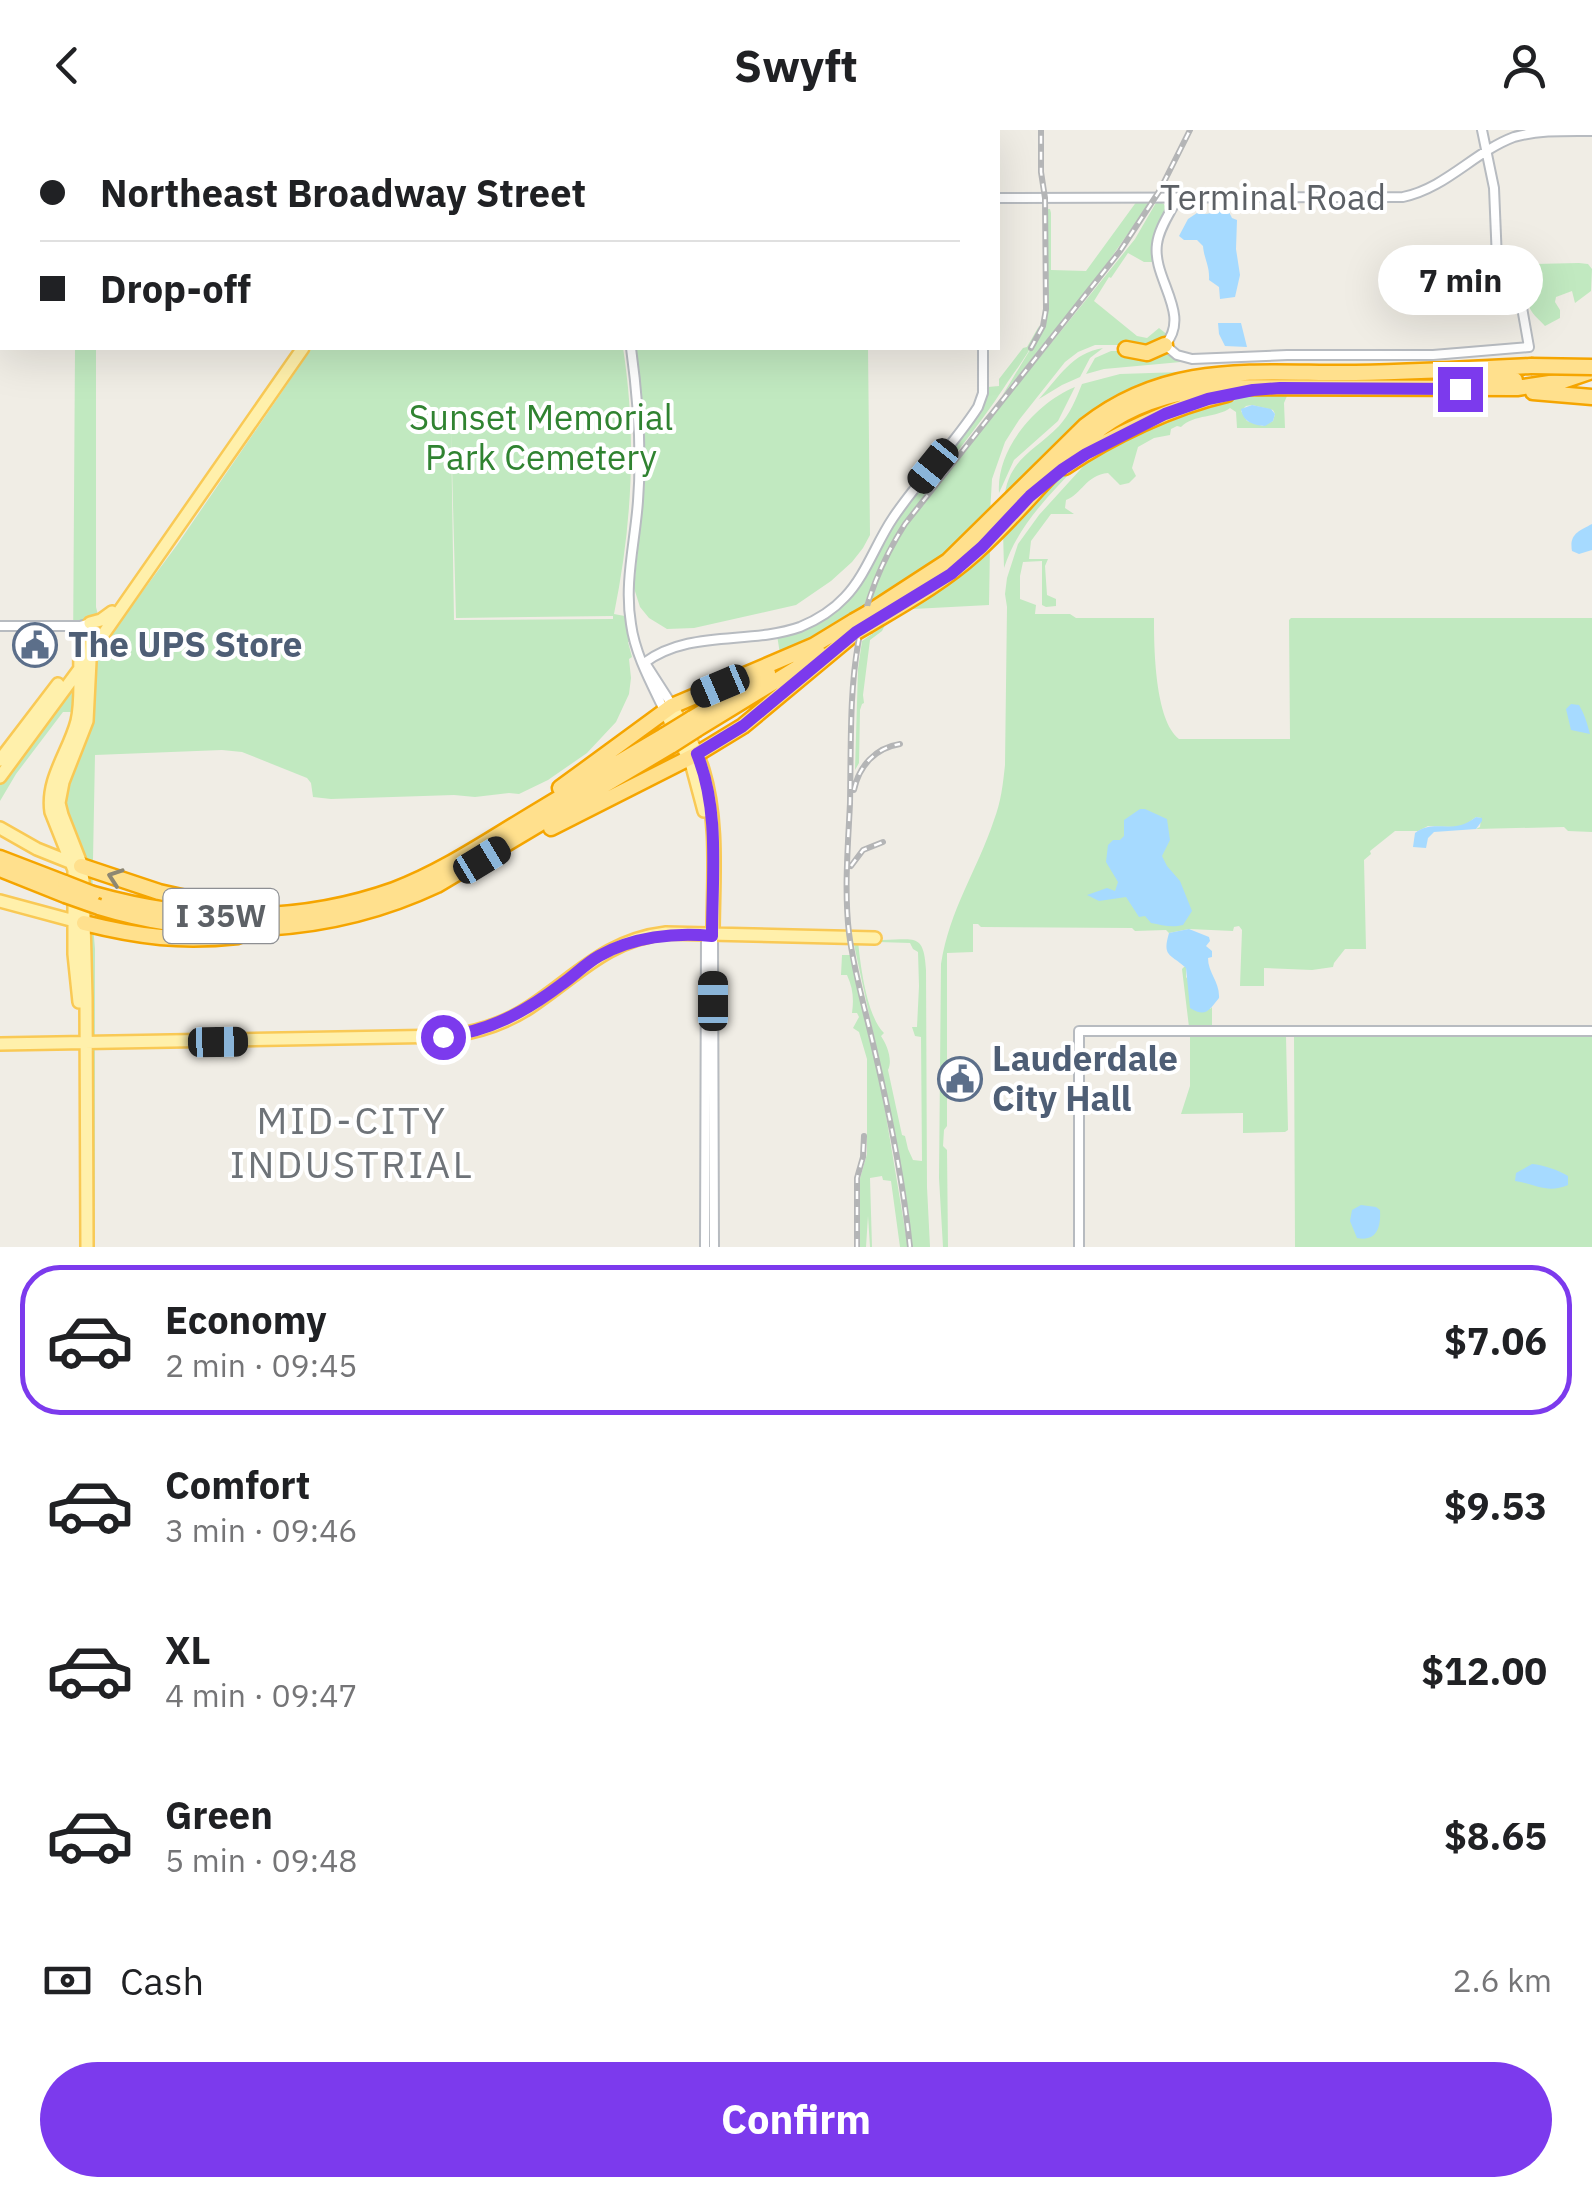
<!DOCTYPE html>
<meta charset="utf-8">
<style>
:root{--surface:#fff;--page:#f6f6f6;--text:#202124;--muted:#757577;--line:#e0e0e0;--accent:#7c3aed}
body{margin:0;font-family:"IBM Plex Sans",sans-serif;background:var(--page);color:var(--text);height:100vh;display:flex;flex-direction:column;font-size:38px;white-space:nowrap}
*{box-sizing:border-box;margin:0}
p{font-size:32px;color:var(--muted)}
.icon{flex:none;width:55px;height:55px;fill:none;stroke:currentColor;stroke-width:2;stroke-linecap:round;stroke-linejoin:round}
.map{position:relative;height:1117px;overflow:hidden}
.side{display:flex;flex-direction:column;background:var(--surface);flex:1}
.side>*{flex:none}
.hud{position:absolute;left:0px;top:0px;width:1000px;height:220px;box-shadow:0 10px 40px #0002;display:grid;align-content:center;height:220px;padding:0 40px;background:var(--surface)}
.end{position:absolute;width:45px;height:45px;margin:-22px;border:12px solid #7c3aed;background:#fff;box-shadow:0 0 0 5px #fff}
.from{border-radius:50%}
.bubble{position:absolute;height:70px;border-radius:35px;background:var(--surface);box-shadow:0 10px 40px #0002;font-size:32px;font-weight:700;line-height:70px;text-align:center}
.car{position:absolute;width:30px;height:60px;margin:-30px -15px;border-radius:12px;box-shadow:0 0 8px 2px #0007;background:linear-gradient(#222 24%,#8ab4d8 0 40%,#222 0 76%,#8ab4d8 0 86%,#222 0)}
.hud b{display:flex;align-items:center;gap:35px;height:95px;font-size:38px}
.hud b+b{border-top:2px solid var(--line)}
.hud i{width:25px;height:25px;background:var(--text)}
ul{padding:18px 0 0;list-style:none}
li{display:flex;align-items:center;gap:30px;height:150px;margin:0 20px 15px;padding:0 20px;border:5px solid transparent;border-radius:40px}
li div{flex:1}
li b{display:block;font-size:38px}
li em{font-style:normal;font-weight:700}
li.on{border-color:var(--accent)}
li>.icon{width:90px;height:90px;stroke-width:1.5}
.pay{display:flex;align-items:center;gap:25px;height:110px;padding:0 40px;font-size:38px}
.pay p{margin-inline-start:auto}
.primary-button{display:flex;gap:20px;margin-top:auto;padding:20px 40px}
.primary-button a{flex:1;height:115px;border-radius:60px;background:var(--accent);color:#fff;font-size:40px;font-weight:700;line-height:115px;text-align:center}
header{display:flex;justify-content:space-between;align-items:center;height:130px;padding:0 40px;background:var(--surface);font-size:45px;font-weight:700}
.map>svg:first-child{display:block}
.green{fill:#c1e9c0;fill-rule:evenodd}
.water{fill:#a6daff}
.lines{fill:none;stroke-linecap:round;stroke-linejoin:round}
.minor-casing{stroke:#b7bbc0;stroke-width:12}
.major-casing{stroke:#f9c955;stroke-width:16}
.highway-casing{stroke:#f5a500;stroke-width:19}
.minor{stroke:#fff;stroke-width:8}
.major{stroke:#fff0ab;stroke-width:11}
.highway{stroke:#ffe08d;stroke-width:14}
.rail-casing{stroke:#b4b5b6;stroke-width:6}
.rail{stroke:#fff;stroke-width:2.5;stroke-dasharray:8;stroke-linecap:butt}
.highway-bridge-casing{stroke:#f5a500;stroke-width:19;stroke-linecap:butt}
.highway-bridge{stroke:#ffe08d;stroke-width:14}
.oneway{stroke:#8e8772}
.route{stroke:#7c3aed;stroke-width:12}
.labels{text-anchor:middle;stroke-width:8;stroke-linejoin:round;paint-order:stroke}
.shield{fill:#fff;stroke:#8e9094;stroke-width:2.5}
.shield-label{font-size:32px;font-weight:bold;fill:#5d6166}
.street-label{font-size:35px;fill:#5d6166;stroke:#fff}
.park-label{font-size:35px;fill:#308331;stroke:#fff}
.service-label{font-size:35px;font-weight:bold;fill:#4e5e75;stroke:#fff;text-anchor:start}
.neighbourhood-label{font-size:38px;letter-spacing:2.5px;fill:#6e7378;stroke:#fff}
</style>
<header><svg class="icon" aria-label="back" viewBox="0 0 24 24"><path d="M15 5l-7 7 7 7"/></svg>Swyft<svg class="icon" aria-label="person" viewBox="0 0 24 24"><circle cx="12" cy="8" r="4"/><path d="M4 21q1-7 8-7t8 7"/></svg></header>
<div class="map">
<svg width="1592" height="1117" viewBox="0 0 1592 1117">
<rect width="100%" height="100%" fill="#f0ede5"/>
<!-- green -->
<path class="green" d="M566,0H866V2H567Z
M1137,71H1151L1096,149L1002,266L1045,195L1047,173V79H1050L1051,83V140L1086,141Z
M1157,71L1164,74L1166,78L1153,108L1154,132H1144L1128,123L1111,148L1109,147L1094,171L1137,206L1147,208L1159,198L1169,206L1166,209L1137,220L1120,215H1095L1078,222L1065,232L1019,290L1005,312L992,349L990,384L939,432L869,475L882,438L912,386L1135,109Z
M1579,133L1588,134L1592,139L1591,161L1575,173L1572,161L1556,167L1555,172L1560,180V188L1545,196C1541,191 1535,187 1532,182C1526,173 1517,148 1518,138L1534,134Z
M1039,196C1036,215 1017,238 1005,256C957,330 890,393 863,479L780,524L777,505L841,475L900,384L980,282L988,257L999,256V249L1023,218L1027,217Z
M75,218H96V477L100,493L73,525Z
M312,218H623C637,307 632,395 614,484L630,487L635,512H628L632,527L629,529L631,548L629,564L616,592L587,623L548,650L519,664L509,663L475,667L454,665L331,669L313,667L311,653L307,648L242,622L222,620L95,625L92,783L95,819V1117H90V865L64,658L89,592L70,582H63L16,644L0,671V652L37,607L40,600L177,415ZM451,299L456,488L613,486V489L454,490Z
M636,218H868L870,405L863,418L852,432L831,451L796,475L694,498L667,499L649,488L640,477L634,458L645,350L644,290Z
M1103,218L1090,228L1080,247L1062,255L1039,269C1059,247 1072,223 1103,218Z
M1111,221H1165L1180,229L1181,232L1104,239L1086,244L1095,228Z
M1182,242L1132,259L1097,280L1004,370C1008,328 1034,322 1059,296C1070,284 1076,269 1082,254L1120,244Z
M1075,257L1058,291L1014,330L999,363C996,319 1036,273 1075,257Z
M1244,266H1287L1284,273L1285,298H1237L1236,282L1230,278C1217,288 1194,284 1181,297L1177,296L1171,299L1170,305L1154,308L1138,317L1132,338L1136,346L1129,353L1120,355L1108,343C1086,345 1082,364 1066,370L1065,378L1074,384H1051L1031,411L1029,429H1048L1045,436L1047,465L1056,469V476L1046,477L1042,475V431L1023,432L1020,446V469L1036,475L1035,484H1070L1076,488H1154C1154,519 1155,590 1179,609H1290L1289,490L1291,488H1592V702L1568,701L1564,697L1476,699L1480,697L1481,688L1476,687L1465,695L1455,697L1428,696L1418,701H1395L1370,721L1371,724L1364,730L1366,819H1345L1334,833L1333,837L1312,840L1264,838V856H1240L1242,800L1239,796L1234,797L1233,801L1189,799L1169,803L1166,800L1135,801L1132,798L981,797L978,794H973V822L947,823V996L944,1000L943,1016L947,1020L948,1117H943L939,1048L941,834C950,778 977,741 994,690C1001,672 1003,654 1005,635L1007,477L1005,464L1007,448L1018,414L1039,385L1099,319L1173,283L1224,268ZM1252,275L1273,280L1275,284L1273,291L1263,296L1247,291L1241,281L1246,276Z
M1082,330C1051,364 1018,394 1004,438L1003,401L1054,350Z
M990,415L989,475L913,479L911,476Z
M885,495L882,501L870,510L863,565L864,573L862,574L860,580L859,633L855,640L858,539L862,511Z
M853,810H858C860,834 867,887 884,903L881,906C887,915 893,930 888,940L902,1005L905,1006L908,1019L913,1030L922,1031L921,907L915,906L912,897H917L919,856L918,822L913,819L910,813L878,812L882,810C914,810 924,802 926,840L927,1057L930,1117H912L892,990Z
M842,825H850L882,962L908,1117H900L891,1051L883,1050L882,1046L870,1048L872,1117H870L868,1086L866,1117H859V1052L867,1024V929L859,902L853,898L859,887L857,883H852C854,869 853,858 847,845H841Z
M1184,837H1186V847L1210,879L1212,877V898L1189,897L1182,839Z
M1190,906H1286L1288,1000L1285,1002L1243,1003V983L1181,984L1190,956Z
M1294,906H1592V1117H1295Z"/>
<!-- water -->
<path class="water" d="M1228,80L1232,88L1237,90L1236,119L1240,145L1235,167L1220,169L1219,157L1209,150C1210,136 1204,129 1203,116L1197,110H1184L1179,106L1188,89L1197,83L1206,84Z
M1218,193H1241L1247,217L1225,216L1219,204Z
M1252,275L1271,279L1275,284L1273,291L1265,296C1253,295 1243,292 1241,279Z
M1592,394V420L1579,424L1572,421C1569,404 1579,401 1592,394Z
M1571,574L1579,575C1585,585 1587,593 1590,604L1571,600L1566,579Z
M1140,679H1145L1167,689L1170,710L1162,726L1167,736L1180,751L1192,781L1183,795C1171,798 1162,795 1151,793L1145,786L1139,787L1126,767L1099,771L1087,765L1107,758L1115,761L1118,752L1106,732L1108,715L1113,710H1120L1124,706V690Z
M1476,687L1482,688V691L1476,699L1434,702L1428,708L1426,718L1413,717L1415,703C1435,688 1452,706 1476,687Z
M1189,799L1209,807L1210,811L1206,816L1212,821V827L1208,828C1208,843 1220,852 1219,868C1209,880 1206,888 1190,878L1186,838C1170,823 1162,827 1169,803Z
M1532,1034C1544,1035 1558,1040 1568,1046V1055C1547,1064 1536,1054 1515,1051L1516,1043Z
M1361,1075L1376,1077L1380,1080C1381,1097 1377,1112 1357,1108L1350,1091L1352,1080Z"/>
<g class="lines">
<!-- minor casing -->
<g class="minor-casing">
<path id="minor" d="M558,0L560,2
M981,0V2
M998,68L1403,67C1446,58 1474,22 1514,7C1538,0 1566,1 1592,1
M1177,69C1170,83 1159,98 1157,114C1152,149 1192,184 1165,215L1177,225L1192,229L1287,225H1433L1529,217L1521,172L1497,130L1494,58L1482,0
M631,218C638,269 642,320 638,371C635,413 624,453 631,494C635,524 651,553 664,580
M0,496H80L90,493L91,511
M80,526V496
M644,533C690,499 749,515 800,497C817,490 833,480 845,467C866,445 876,413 893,388C919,349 953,316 978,277L983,263V218
M647,536L672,575
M713,805L714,1117
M705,1117L706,805
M1079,1117V901H1592"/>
</g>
<!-- major casing -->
<g class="major-casing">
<path id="major" d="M216,2L219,0
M227,2L230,0
M420,2L421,0
M0,76H2
M90,493L101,490L112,482
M91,522L303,218
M672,576C684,597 696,617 703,640C719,692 713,752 713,805
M665,581L692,636L704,681
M0,630L58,554
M0,647L81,537
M0,698L37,719L72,733
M0,771L78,792
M79,872L74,824V740L51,682C46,649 69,622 77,591C82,570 79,547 80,526
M0,914L450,906C478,902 506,893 530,877C577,846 606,810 666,803L875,808
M87,1117L86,868L83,751L80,731L62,685L59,673L63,652L87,591L91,511"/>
</g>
<!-- highway casing -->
<g class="highway-casing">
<path id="highway" d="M1126,219L1147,223L1165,215
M1447,248L1515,250
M1533,262L1592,267
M1065,337C1110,306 1174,276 1227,264
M868,483L948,431L1085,296C1169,230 1256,244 1355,243C1414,242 1473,239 1531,236
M868,495C905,473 943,452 975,423C1066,341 1088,266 1227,257L1517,258L1563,251L1592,241
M808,519L854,491
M691,589L768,543
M697,599L820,524
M560,658L672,576L815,515
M551,698L697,624L743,596L856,502
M0,728L65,753
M81,736L159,762L204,772L268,776
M0,739L65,765
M93,764C192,792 296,795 394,760C439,743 480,716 521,691C569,662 617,633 665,605
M99,777C210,811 331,805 437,755L672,615
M84,793C140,807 181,812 238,806"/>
</g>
<!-- minor -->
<use href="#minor" class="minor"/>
<!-- major -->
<use href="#major" class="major"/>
<!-- highway -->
<use href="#highway" class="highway"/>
<!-- rail casing -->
<g class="rail-casing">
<path id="rail" d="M1031,218L1043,196L1046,179L1045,68L1041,42V0
M854,660C859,636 875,618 900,614
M851,736L863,720L883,712
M857,1117V1048L863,1027L864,1006
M910,1117C903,1051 890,986 875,922C866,882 854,843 849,803C844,760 848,716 850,673C852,566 845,488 905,394L1120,121L1160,60L1190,0"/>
</g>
<!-- rail -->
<use href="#rail" class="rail"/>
<!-- highway-bridge casing -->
<g class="highway-bridge-casing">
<path id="highway-bridge" d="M1531,236L1592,237
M854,491L868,483
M856,502L868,495
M665,605L691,589
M672,615L697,599
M65,753L93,764
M65,765L99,777"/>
</g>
<!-- highway-bridge -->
<use href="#highway-bridge" class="highway-bridge"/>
</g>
<!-- one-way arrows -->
<defs><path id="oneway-chevron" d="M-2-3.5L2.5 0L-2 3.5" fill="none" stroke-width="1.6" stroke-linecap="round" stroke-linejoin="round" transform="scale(2.5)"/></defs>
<use class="oneway" href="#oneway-chevron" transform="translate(115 747) rotate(-161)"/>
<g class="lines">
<!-- route -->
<path class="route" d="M443,907C490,901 525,882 562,854C575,845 585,834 599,826C632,807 675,802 712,806C712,746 720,680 697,624L743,596L856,502L951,444L982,417L1030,366L1063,339L1086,324L1165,284L1208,269L1253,260L1280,258L1460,259"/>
</g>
<!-- icons -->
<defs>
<g id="civic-ring" transform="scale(2.25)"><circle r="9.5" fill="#fff" stroke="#5c6f8a" stroke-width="1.5"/><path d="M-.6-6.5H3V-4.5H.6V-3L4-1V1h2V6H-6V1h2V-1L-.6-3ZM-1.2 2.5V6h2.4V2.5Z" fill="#5c6f8a"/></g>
</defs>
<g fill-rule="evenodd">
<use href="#civic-ring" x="35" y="515"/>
<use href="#civic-ring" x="960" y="949"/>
</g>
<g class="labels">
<!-- shield labels -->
<rect class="shield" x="163.5" y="759" width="115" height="54" rx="8"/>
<g class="shield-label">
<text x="221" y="797">I 35W</text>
</g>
<!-- street labels -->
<g class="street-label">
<text x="1273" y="80">Terminal Road</text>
</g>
<!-- park labels -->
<g class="park-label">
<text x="541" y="300">Sunset Memorial<tspan x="541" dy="40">Park Cemetery</tspan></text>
</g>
<!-- service labels -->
<g class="service-label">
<text x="68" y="527">The UPS Store</text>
<text x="992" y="941">Lauderdale<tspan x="992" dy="40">City Hall</tspan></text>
</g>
<!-- neighbourhood labels -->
<g class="neighbourhood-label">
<text x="352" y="1004">MID-CITY<tspan x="352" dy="44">INDUSTRIAL</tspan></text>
</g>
</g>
</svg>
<i class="end from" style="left:443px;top:907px"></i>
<i class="end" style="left:1460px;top:259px"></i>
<div class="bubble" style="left:1378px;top:115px;width:165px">7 min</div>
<i class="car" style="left:933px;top:336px;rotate:219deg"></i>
<i class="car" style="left:720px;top:556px;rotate:247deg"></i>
<i class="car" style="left:482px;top:730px;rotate:59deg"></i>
<i class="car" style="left:713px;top:871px;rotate:0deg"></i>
<i class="car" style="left:218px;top:912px;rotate:89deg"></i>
<div class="hud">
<b><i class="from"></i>Northeast Broadway Street</b>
<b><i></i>Drop-off</b>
</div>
</div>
<section class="side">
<ul>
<li class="on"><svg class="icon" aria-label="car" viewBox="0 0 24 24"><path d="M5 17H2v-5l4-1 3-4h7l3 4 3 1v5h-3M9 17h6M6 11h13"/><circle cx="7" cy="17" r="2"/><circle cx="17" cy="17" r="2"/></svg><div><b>Economy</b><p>2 min · 09:45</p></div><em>$7.06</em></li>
<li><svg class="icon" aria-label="car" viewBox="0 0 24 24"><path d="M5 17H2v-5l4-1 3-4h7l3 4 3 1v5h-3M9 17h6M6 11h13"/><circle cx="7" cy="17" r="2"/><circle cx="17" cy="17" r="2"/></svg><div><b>Comfort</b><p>3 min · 09:46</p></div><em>$9.53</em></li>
<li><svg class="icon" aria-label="car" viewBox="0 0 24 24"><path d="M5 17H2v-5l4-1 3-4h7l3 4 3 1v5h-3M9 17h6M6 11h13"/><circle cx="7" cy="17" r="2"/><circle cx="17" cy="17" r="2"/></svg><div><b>XL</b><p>4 min · 09:47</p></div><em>$12.00</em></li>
<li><svg class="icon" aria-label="car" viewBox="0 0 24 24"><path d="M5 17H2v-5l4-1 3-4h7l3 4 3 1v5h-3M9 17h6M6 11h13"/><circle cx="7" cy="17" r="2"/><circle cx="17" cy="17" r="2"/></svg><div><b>Green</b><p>5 min · 09:48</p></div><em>$8.65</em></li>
</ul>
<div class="pay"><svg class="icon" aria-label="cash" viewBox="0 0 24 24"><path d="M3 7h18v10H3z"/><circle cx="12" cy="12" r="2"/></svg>Cash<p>2.6 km</p></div>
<div class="primary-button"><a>Confirm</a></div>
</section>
